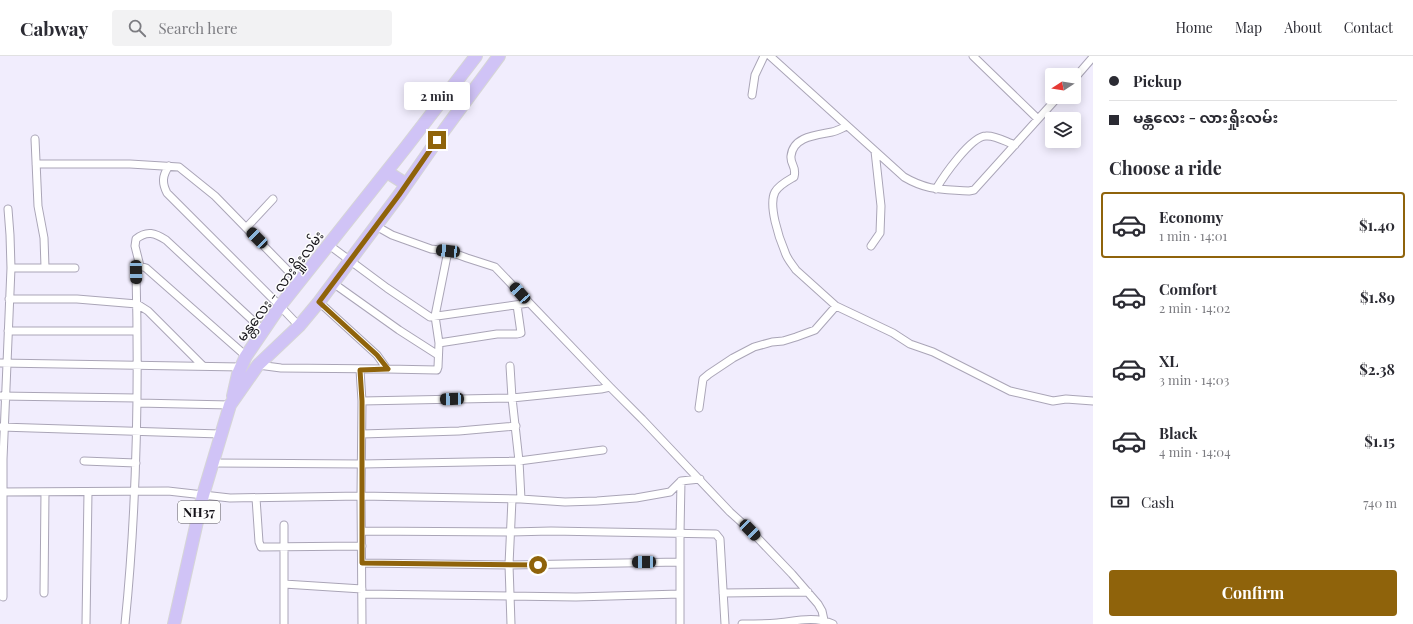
<!DOCTYPE html>
<meta charset="utf-8">
<style>
:root{--surface:#fff;--page:#f2f2f3;--text:#2b2b33;--muted:#7c7c81;--line:#e1e1e2;--accent:#8f630b}
body{margin:0;font-family:"Playfair Display","Noto Sans Myanmar",serif;background:var(--page);color:var(--text);height:100vh;display:flex;flex-direction:column;font-size:15px;white-space:nowrap}
*{box-sizing:border-box;margin:0}
p{font-size:13px;color:var(--muted)}
.icon{flex:none;width:22px;height:22px;fill:none;stroke:currentColor;stroke-width:2;stroke-linecap:round;stroke-linejoin:round}
.map{position:relative;flex:1;overflow:hidden}
.details{display:flex;flex-direction:column;background:var(--surface);width:320px}
.details>*{flex:none}
.hud{display:grid;align-content:center;height:88px;padding:0 16px;background:var(--surface)}
.needle{width:26px;rotate:258deg}
.buttons{position:absolute;left:1045px;top:12px;display:grid;gap:8px}
.buttons a{display:grid;place-items:center;width:36px;height:36px;border-radius:4px;background:var(--surface);box-shadow:0 2px 10px #0003;font-size:20px}
.end{position:absolute;width:18px;height:18px;margin:-9px;border:5px solid #8f630b;background:#fff;box-shadow:0 0 0 2px #fff}
.from{border-radius:50%}
.bubble{position:absolute;height:28px;border-radius:4px;background:var(--surface);box-shadow:0 2px 10px #0003;font-size:13px;font-weight:700;line-height:28px;text-align:center}
.car{position:absolute;width:12px;height:24px;margin:-12px -6px;border-radius:5px;box-shadow:0 0 3px 1px #0007;background:linear-gradient(#222 24%,#8ab4d8 0 40%,#222 0 76%,#8ab4d8 0 86%,#222 0)}
.hud b{display:flex;align-items:center;gap:14px;height:38px;font-size:15px}
.hud b+b{border-top:1px solid var(--line)}
.hud i{width:10px;height:10px;background:var(--text)}
ul{padding:0;list-style:none}
li{display:flex;align-items:center;gap:12px;height:66px;margin:0 8px 6px;padding:0 8px;border:2px solid transparent;border-radius:4px}
li div{flex:1}
li b{display:block;font-size:15px}
li em{font-style:normal;font-weight:700}
li.selected{border-color:var(--accent)}
li>.icon{width:36px;height:36px;stroke-width:1.5}
h2{padding:0 16px;font-size:18px;line-height:48px}
.pay{display:flex;align-items:center;gap:10px;height:44px;padding:0 16px;font-size:15px}
.pay p{margin-inline-start:auto}
.button{display:flex;gap:8px;margin-top:auto;padding:8px 16px}
.button a{flex:1;height:46px;border-radius:4px;background:var(--accent);color:#fff;font-size:16px;font-weight:700;line-height:46px;text-align:center}
header{display:flex;align-items:center;gap:24px;box-sizing:border-box;height:56px;padding:0 20px;background:var(--surface);border-bottom:1px solid var(--line)}
header strong{font-size:19px}
nav{display:flex;gap:22px;margin-inline-start:auto;font-size:14px}
.search{width:280px;height:36px;background:var(--page);display:flex;align-items:center;gap:10px;box-sizing:border-box;padding:0 14px;border-radius:4px;color:var(--muted);font-size:15px}
main{display:flex;flex:1;min-height:0}
.map>svg:first-child{display:block}
.lines{fill:none;stroke-linecap:round;stroke-linejoin:round}
.street-casing{stroke:#aaa5b7;stroke-width:9}
.highway-casing{stroke:#d5d5d6;stroke-width:14}
.street{stroke:#fff;stroke-width:7}
.highway{stroke:#d0c3f6;stroke-width:12}
.route{stroke:#8f630b;stroke-width:5}
.labels{text-anchor:middle;stroke-width:3;stroke-linejoin:round;paint-order:stroke}
.shield{fill:#fdfdfd;stroke:#5b595d;stroke-width:1}
.shield-label{font-size:13px;font-weight:bold;fill:#151319}
.street-label{font-size:14px;fill:#151319;stroke:#fdfdfd}
</style>
<header>
<strong>Cabway</strong>
<div class="search"><svg class="icon" aria-label="search" viewBox="0 0 24 24"><circle cx="10" cy="10" r="6"/><path d="M15 15l6 6"/></svg>Search here</div>
<nav><a>Home</a><a>Map</a><a>About</a><a>Contact</a></nav>
</header>
<main>
<div class="map">
<svg width="1093" height="568" viewBox="0 0 1093 568">
<rect width="100%" height="100%" fill="#f1edfd"/>
<g class="lines">
<!-- street casing -->
<g class="street-casing">
<path id="street" d="M770,0L904,121C928,135 942,133 969,135L974,134L1058,41
M973,0L1038,63
M1074,23L1093,1
M752,39L755,19L764,0
M847,70C842,72 837,75 832,76C818,79 793,80 791,100C790,109 797,110 794,121C787,125 779,129 775,136C768,149 779,182 785,196C787,203 792,208 796,214L836,250L893,277L910,288L933,296L1010,335L1053,345L1066,343L1093,345
M35,83L38,150L44,182L45,211
M36,108H130L179,111L215,140L299,226
M169,110C162,120 162,127 167,137L280,250L299,270
M936,133C943,121 971,80 986,80C995,79 1006,86 1015,89
M376,170L392,179L431,193L448,195L467,202L495,211L610,331L642,363L730,456L750,474L792,518L818,548L822,555L824,564
M246,172L273,143
M329,189L387,232L430,261L529,247
M871,190L880,177L881,150L875,95
M140,210L135,190L136,183C147,174 155,177 166,184L263,274
M11,212H75
M333,227L399,274L438,299
M9,243H77L137,248L148,255L203,310
M8,275H137
M439,287L497,278H517L521,277L517,249
M0,307L241,311
M258,309L281,312L387,313L377,299L319,246
M510,310L512,342L519,405L603,394
M387,313L437,314L438,311L439,287L435,260L448,195
M360,314L362,345L361,440L362,568
M0,340L137,342
M362,345L512,342L601,333L610,331
M137,347L230,349
M699,352L703,323L709,318L733,302L754,291L772,286L783,285L796,281L815,274L836,250
M1,371L220,378
M362,378L459,375L516,370
M84,405L136,407
M212,407L362,408L519,405L521,443
M0,436L168,435L230,442L361,440L521,443L565,446L597,445L636,442L670,436L681,425L700,423
M256,442L259,486L261,491L362,490
M284,469V568
M362,475L511,476L551,475L716,478L720,483L725,568
M362,507L509,509L680,506
M284,528L362,533
M44,537L45,436
M723,537L808,536
M362,538L576,541L680,538
M3,541V403L11,212L10,179L8,153
M86,568L88,436
M125,568C137,451 139,333 136,216L140,210L146,212L246,300
M511,568L509,509L512,443
M680,568V477L681,425
M742,568C753,568 765,568 777,567C796,565 815,560 833,568"/>
</g>
<!-- highway casing -->
<g class="highway-casing">
<path id="highway" d="M387,116L406,128
M233,340L238,318L246,300L280,250L406,91L476,0
M174,568L203,439L230,349L258,309L299,270L319,246L399,139L445,73L499,0"/>
</g>
<!-- street -->
<use href="#street" class="street"/>
<!-- highway -->
<use href="#highway" class="highway"/>
</g>
<g class="lines">
<!-- route -->
<path class="route" d="M437,84L399,139L319,246L377,299L388,313L360,314L362,345V507L538,509"/>
</g>
<g class="labels">
<!-- shield labels -->
<rect class="shield" x="178" y="445" width="42" height="22" rx="3"/>
<g class="shield-label">
<text x="199" y="461">NH37</text>
</g>
<!-- street labels -->
<g class="street-label">
<text transform="translate(280 230) rotate(-53)" y="5">မန္တလေး - လားရှိုးလမ်း</text>
</g>
</g>
</svg>
<div class="buttons">
<a><svg class="needle" viewBox="-14 -14 28 28"><path d="M0-13l5 13h-10z" fill="#e53935"/><path d="M0 13l5-13h-10z" fill="#7c7c81"/></svg></a>
<a><svg class="icon" aria-label="layers" viewBox="0 0 24 24"><path d="M12 4l9 5-9 5-9-5zM3 14l9 5 9-5"/></svg></a>
</div>
<i class="end from" style="left:538px;top:509px"></i>
<i class="end" style="left:437px;top:84px"></i>
<div class="bubble" style="left:404px;top:26px;width:66px">2 min</div>
<i class="car" style="left:257px;top:182px;rotate:315deg"></i>
<i class="car" style="left:448px;top:195px;rotate:276deg"></i>
<i class="car" style="left:136px;top:216px;rotate:179deg"></i>
<i class="car" style="left:520px;top:237px;rotate:318deg"></i>
<i class="car" style="left:452px;top:343px;rotate:268deg"></i>
<i class="car" style="left:750px;top:474px;rotate:136deg"></i>
<i class="car" style="left:644px;top:506px;rotate:269deg"></i>
</div>
<section class="details">
<div class="hud">
<b><i class="from"></i>Pickup</b>
<b><i></i>မန္တလေး - လားရှိုးလမ်း</b>
</div>
<h2>Choose a ride</h2>
<ul>
<li class="selected"><svg class="icon" aria-label="car" viewBox="0 0 24 24"><path d="M5 17H2v-5l4-1 3-4h7l3 4 3 1v5h-3M9 17h6M6 11h13"/><circle cx="7" cy="17" r="2"/><circle cx="17" cy="17" r="2"/></svg><div><b>Economy</b><p>1 min · 14:01</p></div><em>$1.40</em></li>
<li><svg class="icon" aria-label="car" viewBox="0 0 24 24"><path d="M5 17H2v-5l4-1 3-4h7l3 4 3 1v5h-3M9 17h6M6 11h13"/><circle cx="7" cy="17" r="2"/><circle cx="17" cy="17" r="2"/></svg><div><b>Comfort</b><p>2 min · 14:02</p></div><em>$1.89</em></li>
<li><svg class="icon" aria-label="car" viewBox="0 0 24 24"><path d="M5 17H2v-5l4-1 3-4h7l3 4 3 1v5h-3M9 17h6M6 11h13"/><circle cx="7" cy="17" r="2"/><circle cx="17" cy="17" r="2"/></svg><div><b>XL</b><p>3 min · 14:03</p></div><em>$2.38</em></li>
<li><svg class="icon" aria-label="car" viewBox="0 0 24 24"><path d="M5 17H2v-5l4-1 3-4h7l3 4 3 1v5h-3M9 17h6M6 11h13"/><circle cx="7" cy="17" r="2"/><circle cx="17" cy="17" r="2"/></svg><div><b>Black</b><p>4 min · 14:04</p></div><em>$1.15</em></li>
</ul>
<div class="pay"><svg class="icon" aria-label="cash" viewBox="0 0 24 24"><path d="M3 7h18v10H3z"/><circle cx="12" cy="12" r="2"/></svg>Cash<p>740 m</p></div>
<div class="button"><a>Confirm</a></div>
</section>
</main>
